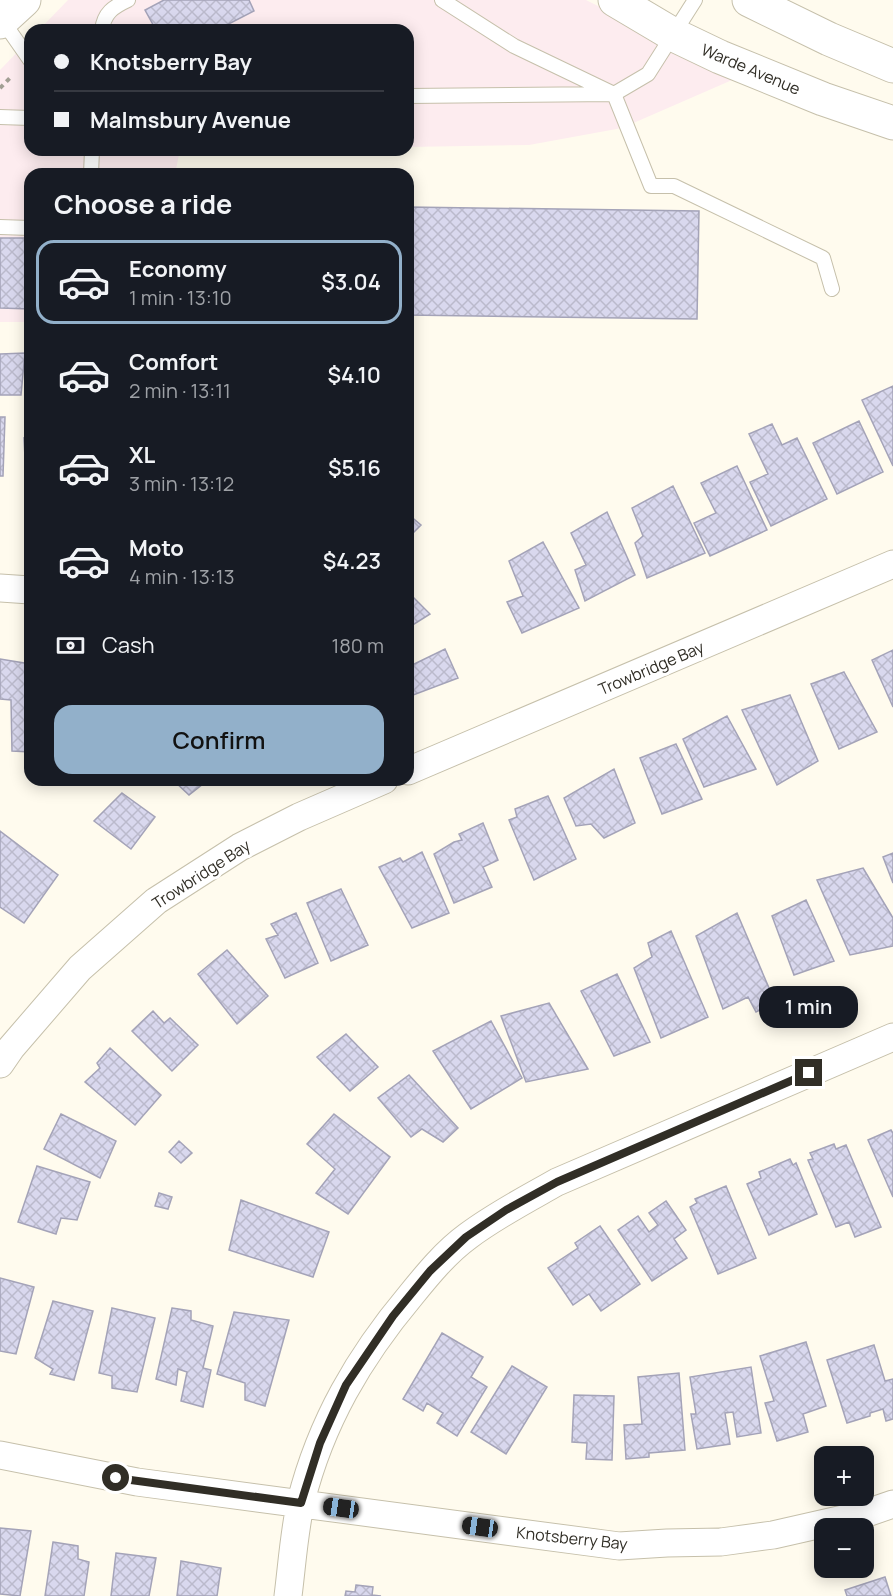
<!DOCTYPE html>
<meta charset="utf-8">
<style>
:root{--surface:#171b24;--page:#20242c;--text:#f1f3f6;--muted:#9ea1a6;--line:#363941;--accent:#92b0ca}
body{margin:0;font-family:Manrope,sans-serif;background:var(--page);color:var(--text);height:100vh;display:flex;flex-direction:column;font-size:22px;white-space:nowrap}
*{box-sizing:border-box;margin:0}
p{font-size:20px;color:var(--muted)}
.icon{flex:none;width:33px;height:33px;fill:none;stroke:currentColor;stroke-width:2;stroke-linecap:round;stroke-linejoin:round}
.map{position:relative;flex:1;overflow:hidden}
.side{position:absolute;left:24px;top:168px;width:390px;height:618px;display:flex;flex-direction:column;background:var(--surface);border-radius:18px;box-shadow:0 3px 15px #0003}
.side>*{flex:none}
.hud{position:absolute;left:24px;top:24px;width:390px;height:132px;border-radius:18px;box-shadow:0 3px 15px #0003;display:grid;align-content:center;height:132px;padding:0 30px;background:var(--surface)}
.buttons{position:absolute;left:814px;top:1446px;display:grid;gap:12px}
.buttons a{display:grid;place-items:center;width:60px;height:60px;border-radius:12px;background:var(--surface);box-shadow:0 3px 15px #0003;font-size:30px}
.end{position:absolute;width:27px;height:27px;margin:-14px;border:8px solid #312e26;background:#fff;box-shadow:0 0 0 3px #fff}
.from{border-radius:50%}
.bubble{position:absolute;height:42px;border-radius:18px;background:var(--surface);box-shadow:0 3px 15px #0003;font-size:20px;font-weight:600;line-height:42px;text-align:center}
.car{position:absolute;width:18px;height:36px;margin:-18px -9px;border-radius:8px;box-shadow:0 0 4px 2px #0007;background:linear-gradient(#222 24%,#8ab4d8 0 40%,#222 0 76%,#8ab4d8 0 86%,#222 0)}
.hud b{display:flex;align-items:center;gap:21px;height:57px;font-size:22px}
.hud b+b{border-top:2px solid var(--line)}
.hud i{width:15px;height:15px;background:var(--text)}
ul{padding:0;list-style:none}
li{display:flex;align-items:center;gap:18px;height:84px;margin:0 12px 9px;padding:0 18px;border:3px solid transparent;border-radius:18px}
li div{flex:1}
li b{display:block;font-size:22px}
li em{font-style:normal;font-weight:600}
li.selected{border-color:var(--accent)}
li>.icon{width:54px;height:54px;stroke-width:1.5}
h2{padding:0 30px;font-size:27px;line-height:72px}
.pay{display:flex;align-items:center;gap:15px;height:66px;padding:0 30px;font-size:22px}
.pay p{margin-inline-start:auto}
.cta{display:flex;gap:12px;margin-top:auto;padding:12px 30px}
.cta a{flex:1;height:69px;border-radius:18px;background:var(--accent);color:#111;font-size:24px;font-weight:600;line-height:69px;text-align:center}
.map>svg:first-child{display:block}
.commercial{fill:#fdecef}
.building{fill:url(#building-cross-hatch);stroke:#a4a3b8;stroke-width:1.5}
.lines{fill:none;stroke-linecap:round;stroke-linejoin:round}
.service-casing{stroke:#c6c0ab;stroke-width:16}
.minor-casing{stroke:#c6c0ab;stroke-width:29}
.secondary-casing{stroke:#c6c0ab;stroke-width:35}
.path{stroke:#a29f94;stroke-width:4;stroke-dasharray:4.5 4.5;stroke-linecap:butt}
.service{stroke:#fff;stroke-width:14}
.minor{stroke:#fff;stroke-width:27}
.secondary{stroke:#fff;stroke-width:33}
.route{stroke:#312e26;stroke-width:8}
.labels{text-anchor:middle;stroke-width:6;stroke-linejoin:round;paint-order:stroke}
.street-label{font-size:16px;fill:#312e26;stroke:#fff}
</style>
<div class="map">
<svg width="893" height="1596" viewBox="0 0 893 1596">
<defs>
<pattern id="building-cross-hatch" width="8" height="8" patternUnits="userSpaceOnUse" patternTransform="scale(1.5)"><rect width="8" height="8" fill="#d9d8ee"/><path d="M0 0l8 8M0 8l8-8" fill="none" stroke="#bbbacc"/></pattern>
</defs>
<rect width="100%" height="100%" fill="#fffbee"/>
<!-- commercial -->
<path class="commercial" d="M68,0H586L739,77L622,128L529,145L408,147V30H39Z
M30,39V150H180L175,174H30V322H0V70Z"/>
<!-- building -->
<path class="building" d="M164,0H249L254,11L217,30H156L145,10Z
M408,207L699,211L697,319L408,315Z
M0,238H30V309L0,308Z
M25,353L21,395H0V354Z
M893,386V466L862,400Z
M0,417H5L3,476H0Z
M859,421L883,472L837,494L813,443Z
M772,424L782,445L797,438L827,499L771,526L750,482L768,474L749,434Z
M24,438L30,439V497H27Z
M737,466L767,530L710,556L694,523L716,513L701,483Z
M673,486L705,553L647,578L635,543L643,536L632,508Z
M607,512L635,575L585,601L575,570L586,565L571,533Z
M408,514L421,525L408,538Z
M543,542L579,608L522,633L507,602L523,596L509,561Z
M408,592L430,614L408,628Z
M445,649L458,678L408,697V667Z
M893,650V707L872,660Z
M0,659L30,664V752L12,751L11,700L0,699Z
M844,672L877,732L839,749L811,684Z
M790,695L818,761L777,785L742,710Z
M727,716L756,769L704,787L683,739Z
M676,744L702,799L662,814L640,758Z
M614,769L635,823L604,838L591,824L576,826L564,798Z
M173,780H208L189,795Z
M122,793L155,817L131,849L94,821Z
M548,796L576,859L534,880L509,820L517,817L515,809Z
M483,823L498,860L483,867L492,887L454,903L434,854L454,842L462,840L459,834Z
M0,831L58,875L24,923L0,907Z
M422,852L449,913L412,928L379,867L400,858L403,862Z
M893,853V883L883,857Z
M863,868L893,918V946L850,955L817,880Z
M341,889L368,945L331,961L307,903Z
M806,900L834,961L794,975L772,916Z
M296,913L318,963L285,978L266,939L278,935L271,924Z
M737,913L775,1002L756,1012L748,997L723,1009L696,936Z
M671,931L708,1017L661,1038L634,968L652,957L648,943Z
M227,950L268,996L237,1024L198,974Z
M617,974L650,1042L614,1056L581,991Z
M549,1003L588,1069L526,1082L501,1016Z
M153,1011L164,1023L170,1018L198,1045L172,1071L132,1031Z
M491,1021L522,1078L471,1109L433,1051Z
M346,1034L378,1067L350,1091L317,1057Z
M110,1048L161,1095L135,1125L85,1082L100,1068L97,1063Z
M409,1075L458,1128L443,1142L422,1129L411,1137L378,1098Z
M61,1114L116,1141L100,1178L44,1149Z
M334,1114L390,1157L348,1214L316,1193L335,1169L307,1144Z
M891,1130L893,1133V1197L868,1140Z
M179,1141L192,1153L181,1163L169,1152Z
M834,1144L836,1149L846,1145L881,1227L855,1237L849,1222L836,1227L808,1160L813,1159L810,1153Z
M790,1159L793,1165L796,1163L817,1214L769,1235L747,1184L761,1178L759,1172Z
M37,1166L90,1182L77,1220L61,1218L56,1234L18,1222Z
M726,1186L756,1258L718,1274L690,1207L697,1203L695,1199Z
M159,1193L172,1197L168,1209L155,1206Z
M241,1200L329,1232L313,1277L229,1250Z
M666,1201L686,1230L674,1239L687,1258L652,1281L618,1230L638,1216L649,1232L658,1225L649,1213Z
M600,1226L640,1284L601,1311L589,1294L573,1305L548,1268L578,1248L575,1243Z
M0,1278L34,1287L16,1354L0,1351Z
M53,1301L93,1311L74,1380L50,1374L53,1369L35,1358Z
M112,1308L155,1318L137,1392L112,1388V1376L99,1373Z
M172,1308L191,1311V1320L213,1326L203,1368L211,1370L203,1407L181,1401L187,1372L178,1369L176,1385L156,1379Z
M234,1312L289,1320L265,1406L245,1400V1383L217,1374Z
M442,1333L483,1357L471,1377L487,1387L457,1436L437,1423L443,1413L427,1403L423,1411L403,1399Z
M806,1342L826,1406L803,1414L808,1432L777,1441L765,1403L774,1401L760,1356Z
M874,1345L885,1381L893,1379V1419L886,1421L883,1409L870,1413V1416L847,1423L827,1360Z
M512,1366L547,1387L506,1454L471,1432Z
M751,1367L761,1433L737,1437L733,1412L725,1413L730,1444L697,1449L691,1414H696L690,1377Z
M679,1373L685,1450L649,1453V1457L626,1459L624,1425L642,1424L638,1377Z
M574,1395L614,1396L612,1460L586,1459L587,1443L572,1442Z
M0,1528L31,1531L20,1596L0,1594Z
M53,1542L78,1546V1559L89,1562L84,1596H45Z
M116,1553L156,1558L149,1596H111Z
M181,1561L221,1568L217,1596H177Z
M885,1577L891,1596H847L845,1590Z
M356,1585L373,1587L372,1595L381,1596H345L346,1591L355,1592Z"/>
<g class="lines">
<!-- service casing -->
<g class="service-casing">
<path id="service" d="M442,0L514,46L614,94L651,186H674L823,258L832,289
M2,20L30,60
M102,30C104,13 113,7 128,0
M408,96L614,94L648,74L695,0
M0,117L30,118
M91,174L92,150
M0,227L30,228"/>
</g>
<!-- minor casing -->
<g class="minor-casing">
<path id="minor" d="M0,588L30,590
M408,771L893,564
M0,1064L11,1048L80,968L156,901L240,847L299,817L384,780
M0,1455L137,1482L619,1546L667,1543L721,1542L773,1535L861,1515L893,1504
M288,1596C292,1565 294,1532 301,1501C321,1422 359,1357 411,1295C428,1274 446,1252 468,1236C496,1215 527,1199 557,1182L893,1037"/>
</g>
<!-- secondary casing -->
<g class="secondary-casing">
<path id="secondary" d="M615,0L674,35L720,57L823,99L893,123
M749,0L829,39L893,66
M0,22L24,0"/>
</g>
<!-- path -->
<path class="path" d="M0,88L10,78"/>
<!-- service -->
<use href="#service" class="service"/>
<!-- minor -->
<use href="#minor" class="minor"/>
<!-- secondary -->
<use href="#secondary" class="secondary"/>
</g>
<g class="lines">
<!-- route -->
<path class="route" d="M116,1478L301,1503L320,1443L346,1385L393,1316L430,1271L466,1237L506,1210L557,1182L809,1073"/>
</g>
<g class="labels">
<!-- street labels -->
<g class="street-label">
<text transform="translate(751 69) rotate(23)" y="6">Warde Avenue</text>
<text transform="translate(651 668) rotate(-23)" y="6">Trowbridge Bay</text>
<text transform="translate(201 874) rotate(-33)" y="6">Trowbridge Bay</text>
<text transform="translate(572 1538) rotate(6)" y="6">Knotsberry Bay</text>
</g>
</g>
</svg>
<div class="buttons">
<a>+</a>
<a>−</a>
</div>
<i class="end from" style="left:116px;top:1478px"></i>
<i class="end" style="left:809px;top:1073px"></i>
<div class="bubble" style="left:759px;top:986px;width:99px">1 min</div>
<i class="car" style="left:341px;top:1508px;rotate:278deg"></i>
<i class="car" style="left:480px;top:1527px;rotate:278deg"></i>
<div class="hud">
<b><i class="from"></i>Knotsberry Bay</b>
<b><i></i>Malmsbury Avenue</b>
</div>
<section class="side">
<h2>Choose a ride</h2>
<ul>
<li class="selected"><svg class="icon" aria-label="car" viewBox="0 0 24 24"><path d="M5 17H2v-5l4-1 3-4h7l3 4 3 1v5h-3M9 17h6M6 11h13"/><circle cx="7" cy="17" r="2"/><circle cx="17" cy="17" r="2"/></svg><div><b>Economy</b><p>1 min · 13:10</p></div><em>$3.04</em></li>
<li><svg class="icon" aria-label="car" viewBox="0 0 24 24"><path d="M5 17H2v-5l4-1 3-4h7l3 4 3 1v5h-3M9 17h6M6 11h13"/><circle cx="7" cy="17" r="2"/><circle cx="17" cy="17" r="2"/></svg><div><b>Comfort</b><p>2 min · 13:11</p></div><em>$4.10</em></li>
<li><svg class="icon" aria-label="car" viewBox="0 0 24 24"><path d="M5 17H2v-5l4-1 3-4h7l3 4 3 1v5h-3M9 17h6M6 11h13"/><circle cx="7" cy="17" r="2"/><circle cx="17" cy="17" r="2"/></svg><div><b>XL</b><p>3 min · 13:12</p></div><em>$5.16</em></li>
<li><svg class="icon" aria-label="car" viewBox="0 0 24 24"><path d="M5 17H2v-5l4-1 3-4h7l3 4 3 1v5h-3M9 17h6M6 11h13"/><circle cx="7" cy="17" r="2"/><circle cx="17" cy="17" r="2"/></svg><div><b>Moto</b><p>4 min · 13:13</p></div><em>$4.23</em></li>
</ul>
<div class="pay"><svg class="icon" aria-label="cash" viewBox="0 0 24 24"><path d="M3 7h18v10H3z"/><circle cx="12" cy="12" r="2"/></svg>Cash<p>180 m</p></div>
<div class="cta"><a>Confirm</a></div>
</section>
</div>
